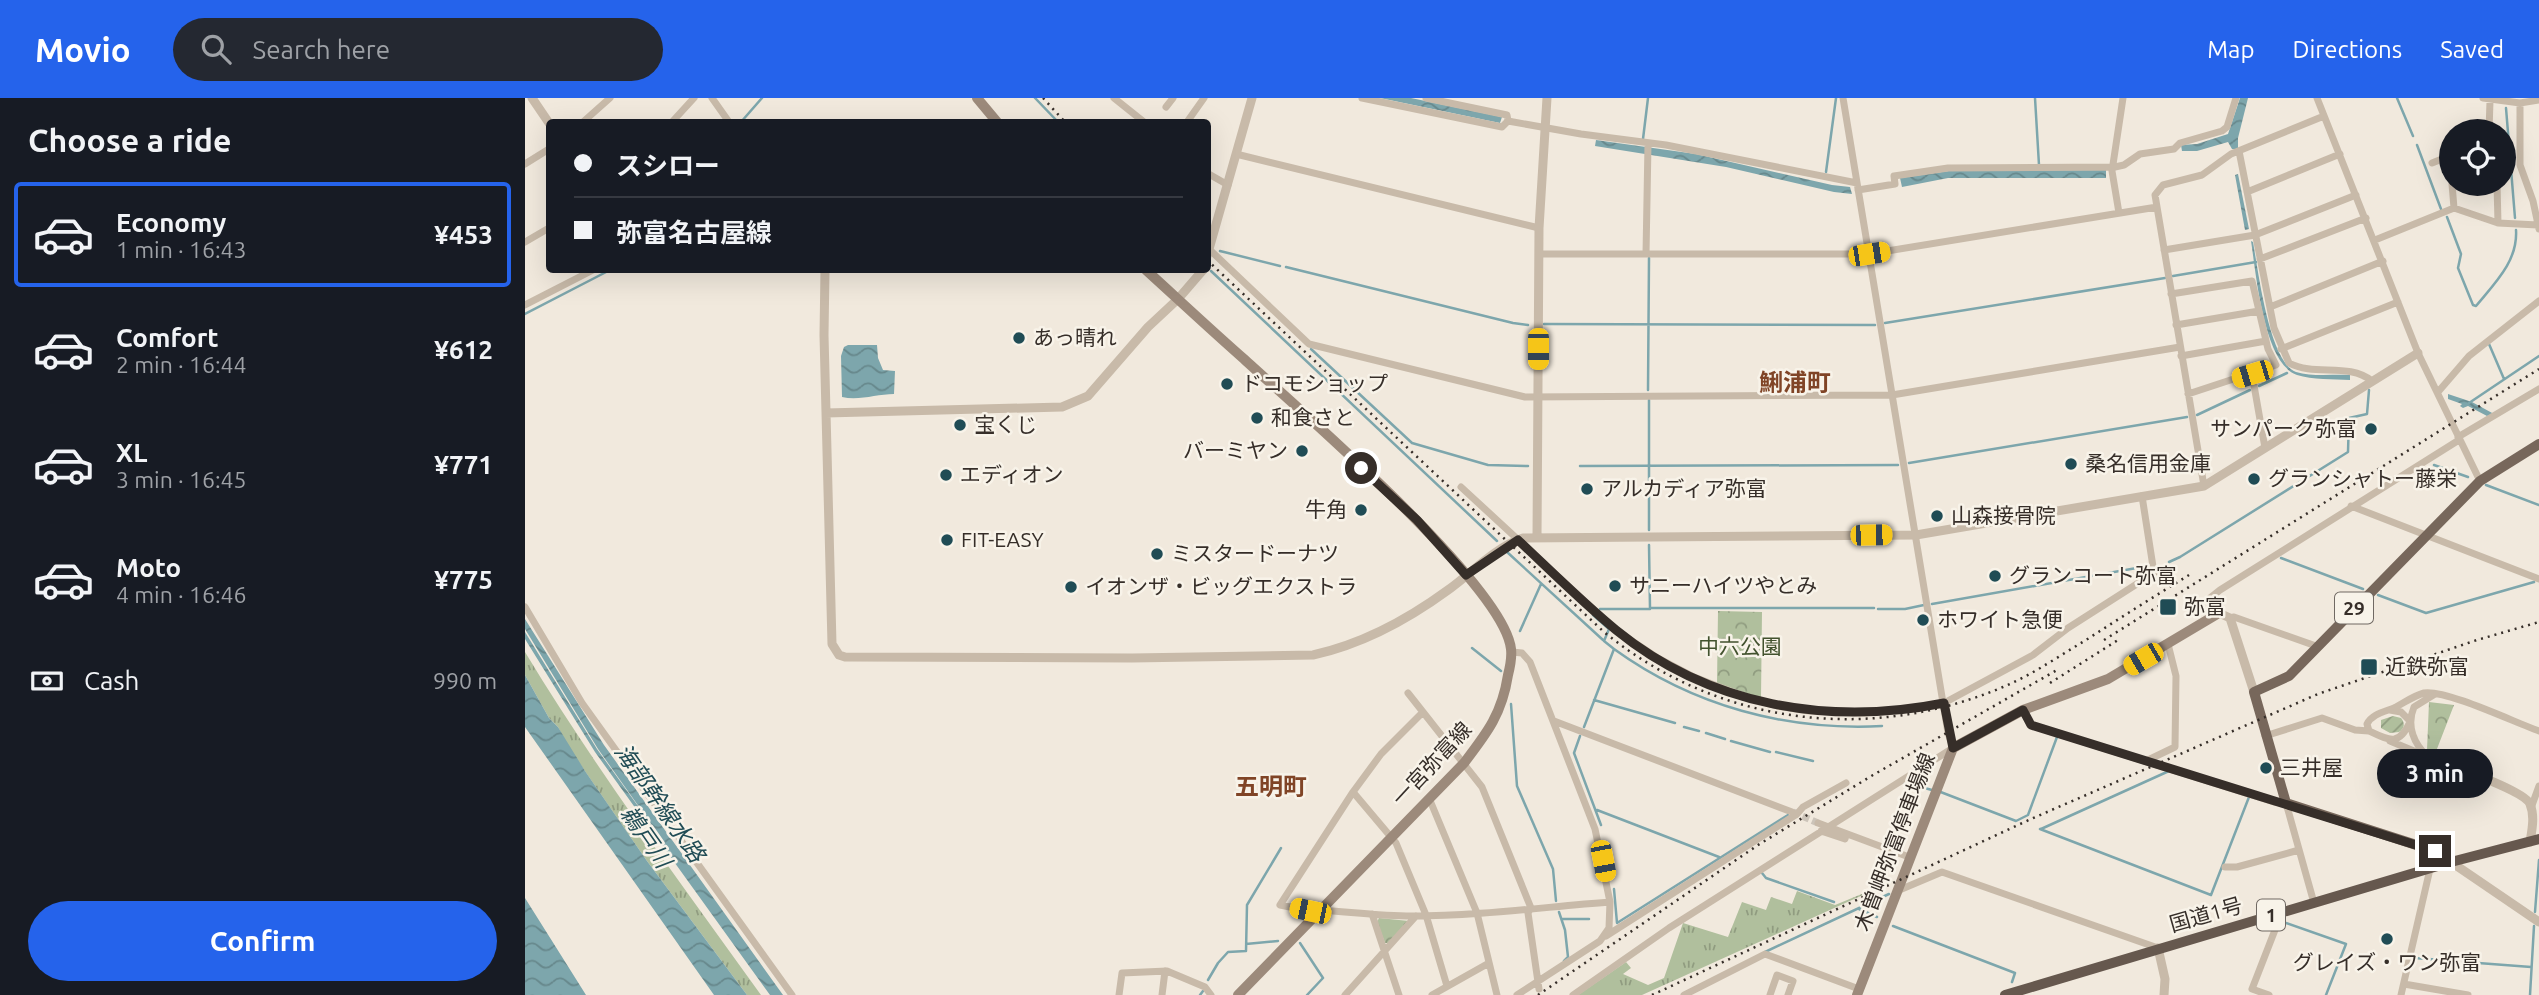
<!DOCTYPE html>
<meta charset="utf-8">
<style>
:root{--surface:#171b24;--page:#242831;--text:#f1f3f6;--muted:#9ea1a6;--line:#363941;--accent:#2563eb}
body{margin:0;font-family:Ubuntu,"Noto Sans JP",sans-serif;background:var(--page);color:var(--text);height:100vh;display:flex;flex-direction:column;font-size:26px;white-space:nowrap}
*{box-sizing:border-box;margin:0}
p{font-size:23px;color:var(--muted)}
.icon{flex:none;width:38px;height:38px;fill:none;stroke:currentColor;stroke-width:2;stroke-linecap:round;stroke-linejoin:round}
.map{position:relative;flex:1;overflow:hidden}
.side{display:flex;flex-direction:column;background:var(--surface);width:525px}
.side>*{flex:none}
.guide{position:absolute;left:21px;top:21px;width:665px;height:154px;border-radius:7px;box-shadow:0 7px 28px #0002;display:grid;align-content:center;height:154px;padding:0 28px;background:var(--surface)}
.fabs{position:absolute;left:1914px;top:21px;display:grid;gap:14px}
.fabs a{display:grid;place-items:center;width:77px;height:77px;border-radius:50%;background:var(--surface);box-shadow:0 7px 28px #0002;font-size:35px}
.end{position:absolute;width:32px;height:32px;margin:-16px;border:9px solid #362e29;background:#fff;box-shadow:0 0 0 4px #fff}
.from{border-radius:50%}
.bubble{position:absolute;height:49px;border-radius:24px;background:var(--surface);box-shadow:0 7px 28px #0002;font-size:23px;font-weight:700;line-height:49px;text-align:center}
.car{position:absolute;width:21px;height:42px;margin:-21px -10px;border-radius:9px;box-shadow:0 0 5px 2px #0007;background:linear-gradient(#f5c518 24%,#345 0 40%,#f5c518 0 76%,#345 0 86%,#f5c518 0)}
.guide b{display:flex;align-items:center;gap:24px;height:66px;font-size:26px}
.guide b+b{border-top:2px solid var(--line)}
.guide i{width:18px;height:18px;background:var(--text)}
ul{padding:0;list-style:none}
li{display:flex;align-items:center;gap:21px;height:105px;margin:0 14px 10px;padding:0 14px;border:4px solid transparent;border-radius:7px}
li div{flex:1}
li b{display:block;font-size:26px}
li em{font-style:normal;font-weight:700}
li.current{border-color:var(--accent)}
li>.icon{width:63px;height:63px;stroke-width:1.5}
h2{padding:0 28px;font-size:32px;line-height:84px}
.pay{display:flex;align-items:center;gap:18px;height:77px;padding:0 28px;font-size:26px}
.pay p{margin-inline-start:auto}
.primary-button{display:flex;gap:14px;margin-top:auto;padding:14px 28px}
.primary-button a{flex:1;height:80px;border-radius:42px;background:var(--accent);color:#fff;font-size:28px;font-weight:700;line-height:80px;text-align:center}
header{display:flex;align-items:center;gap:42px;box-sizing:border-box;height:98px;padding:0 35px;background:var(--accent);color:#fff}
header strong{font-size:33px}
nav{display:flex;gap:38px;margin-inline-start:auto;font-size:24px}
.search{width:490px;height:63px;background:var(--page);display:flex;align-items:center;gap:18px;box-sizing:border-box;padding:0 24px;border-radius:38px;color:var(--muted);font-size:26px}
main{display:flex;flex:1;min-height:0}
.map>svg:first-child{display:block}
.grass{fill:url(#grass-tufts)}
.forest{fill:url(#forest-crowns)}
.garden{fill:url(#garden-furrows)}
.water{fill:url(#water-waves)}
.lines{fill:none;stroke-linecap:round;stroke-linejoin:round}
.stream{stroke:#7da6ac;stroke-width:2.5}
.minor-tunnel{stroke:#ccc4b9;stroke-width:7;stroke-dasharray:7 3.5;stroke-linecap:butt}
.minor{stroke:#c8baa9;stroke-width:7}
.tertiary{stroke:#c8baa9;stroke-width:9}
.secondary{stroke:#9c8a7b;stroke-width:10}
.primary{stroke:#77675b;stroke-width:10}
.trunk{stroke:#66584e;stroke-width:10}
.rail{stroke:#362e29;stroke-width:2.5;stroke-dasharray:2 5;stroke-linecap:butt}
.route{stroke:#362e29;stroke-width:9}
.poi-dot{fill:#204c55;stroke:#f8f3e9;stroke-width:2.5}
.labels{text-anchor:middle;stroke-width:5;stroke-linejoin:round;paint-order:stroke}
.shield{fill:#f8f3e9;stroke:#706963;stroke-width:2}
.shield-label{font-size:19px;font-weight:bold;fill:#362e29}
.poi-label{font-size:21px;fill:#362e29;stroke:#f8f3e9;text-anchor:start}
.park-label{font-size:21px;fill:#42522e;stroke:#f8f3e9}
.street-label{font-size:21px;fill:#362e29;stroke:#f8f3e9}
.water-label{font-size:23px;font-style:italic;fill:#204c55;stroke:#f8f3e9}
.quarter-label{font-size:24px;font-weight:bold;fill:#804426;stroke:#f8f3e9}
</style>
<header>
<strong>Movio</strong>
<div class="search"><svg class="icon" aria-label="search" viewBox="0 0 24 24"><circle cx="10" cy="10" r="6"/><path d="M15 15l6 6"/></svg>Search here</div>
<nav><a>Map</a><a>Directions</a><a>Saved</a></nav>
</header>
<main>
<section class="side">
<h2>Choose a ride</h2>
<ul>
<li class="current"><svg class="icon" aria-label="car" viewBox="0 0 24 24"><path d="M5 17H2v-5l4-1 3-4h7l3 4 3 1v5h-3M9 17h6M6 11h13"/><circle cx="7" cy="17" r="2"/><circle cx="17" cy="17" r="2"/></svg><div><b>Economy</b><p>1 min · 16:43</p></div><em>¥453</em></li>
<li><svg class="icon" aria-label="car" viewBox="0 0 24 24"><path d="M5 17H2v-5l4-1 3-4h7l3 4 3 1v5h-3M9 17h6M6 11h13"/><circle cx="7" cy="17" r="2"/><circle cx="17" cy="17" r="2"/></svg><div><b>Comfort</b><p>2 min · 16:44</p></div><em>¥612</em></li>
<li><svg class="icon" aria-label="car" viewBox="0 0 24 24"><path d="M5 17H2v-5l4-1 3-4h7l3 4 3 1v5h-3M9 17h6M6 11h13"/><circle cx="7" cy="17" r="2"/><circle cx="17" cy="17" r="2"/></svg><div><b>XL</b><p>3 min · 16:45</p></div><em>¥771</em></li>
<li><svg class="icon" aria-label="car" viewBox="0 0 24 24"><path d="M5 17H2v-5l4-1 3-4h7l3 4 3 1v5h-3M9 17h6M6 11h13"/><circle cx="7" cy="17" r="2"/><circle cx="17" cy="17" r="2"/></svg><div><b>Moto</b><p>4 min · 16:46</p></div><em>¥775</em></li>
</ul>
<div class="pay"><svg class="icon" aria-label="cash" viewBox="0 0 24 24"><path d="M3 7h18v10H3z"/><circle cx="12" cy="12" r="2"/></svg>Cash<p>990 m</p></div>
<div class="primary-button"><a>Confirm</a></div>
</section>
<div class="map">
<svg width="2014" height="897" viewBox="0 0 2014 897">
<defs>
<pattern id="grass-tufts" width="24" height="20" patternUnits="userSpaceOnUse" patternTransform="scale(1.75)"><rect width="24" height="20" fill="#b0bf9d"/><path d="M3 7l-1-3M5 7V3M7 7l1-3M15 17l-1-3M17 17v-4M19 17l1-3" fill="none" stroke="#909c80"/></pattern>
<pattern id="forest-crowns" width="20" height="18" patternUnits="userSpaceOnUse" patternTransform="scale(1.75)"><rect width="20" height="18" fill="#b0bf9d"/><path d="M2 6a3 3 0 1 1 6 0M12 15a3 3 0 1 1 6 0" fill="none" stroke="#909c80"/></pattern>
<pattern id="garden-furrows" width="10" height="10" patternUnits="userSpaceOnUse" patternTransform="scale(1.75)"><rect width="10" height="10" fill="#b0bf9d"/><path d="M-1 1l2-2M0 10L10 0M9 11l2-2" fill="none" stroke="#909c80"/></pattern>
<pattern id="water-waves" width="16" height="10" patternUnits="userSpaceOnUse" patternTransform="scale(1.75)"><rect width="16" height="10" fill="#7da6ac"/><path d="M0 5q4-4 8 0t8 0" fill="none" stroke="#67888c"/></pattern>
</defs>
<rect width="100%" height="100%" fill="#f1e9dd"/>
<!-- grass -->
<path class="grass" d="M0,554C72,673 155,784 236,897H222L122,763L44,650L33,629L24,620L0,577Z
M1371,782L1117,897H1053L1101,864L1106,870L1098,876L1123,887L1139,880L1158,825L1203,839L1217,804L1241,812L1246,799L1267,806L1272,793L1310,807Z"/>
<!-- forest -->
<path class="forest" d="M1193,513L1237,514L1236,600L1192,585Z
M1904,604L1929,607L1910,656L1902,652Z
M854,820L884,823L864,845H860L852,824Z"/>
<!-- garden -->
<path class="garden" d="M1868,618L1876,620C1880,625 1880,630 1874,634L1865,635L1856,630V622Z"/>
<!-- water -->
<path class="water" d="M855,0H886L977,19L975,25Z
M1715,0H1723L1713,40V51H1707L1703,44L1672,53H1657L1656,47L1672,46L1703,36Z
M1071,42L1171,56L1307,87L1325,89L1327,96L1309,94L1201,69L1070,48Z
M1581,72V80H1423L1377,89L1375,80L1424,73Z
M1713,76L1724,131L1720,132L1710,77Z
M1726,143L1728,144C1733,171 1744,264 1771,274C1787,279 1809,276 1825,277V282C1809,281 1787,282 1772,277C1738,265 1731,174 1726,143Z
M323,247H352L353,260L358,272L370,273L369,296C352,296 334,303 317,299L316,258L319,249Z
M1923,296L1947,304L1969,316L1962,318L1943,308L1938,310L1935,308L1937,306L1923,301Z
M0,521L79,647L258,897H245L70,654L0,541V534L72,651L156,768L73,651L0,531Z
M0,577L24,620L33,629L60,673L122,763L222,897H189L0,629Z
M0,800L61,897H0Z"/>
<g class="lines">
<!-- stream -->
<path class="stream" d="M510,0L533,24
M1510,0L1514,67
M1872,0L1888,38
M1981,10L1990,120
M216,24L237,0
M1118,41L1123,0
M1892,47L1916,111
M1301,74L1311,0
M1922,119L1936,156L1933,170L1948,207L1951,208C1970,185 1993,163 1991,132
M695,153L755,168
M761,169L988,225L1003,227
M686,173L972,443
M1648,178L1731,164
M0,216L85,172
M1360,225L1640,180
M1019,226L1350,227
M1964,246L1979,281
M786,251L887,345L963,367L1003,368
M1734,288L1762,275
M1123,292L1124,160
M1944,305L2014,258
M1672,317L1725,292
M1384,365L1662,319
M1909,367L1943,379
M1055,368L1373,367
M1961,387L2014,407
M1124,432V302
M982,454L1078,542
M1756,460L1838,491
M1644,464L1655,459L1823,354L1824,320L1842,316L1844,292
M1853,497L1901,515L2009,484
M1407,506L1623,468
M1125,510H1349
M1075,511H1125L1124,447
M1353,511H1380L1399,507
M995,533L1016,486
M947,550L976,573
M1089,551C1168,608 1261,633 1357,628
M1069,602L1150,625
M986,606L992,688L1028,771L1031,803
M1059,629L1089,551L1079,543L1084,531L1068,517
M1159,629L1174,633
M1181,635L1200,641
M1055,638L1049,655L1076,727
M1206,643L1245,654
M1251,654L1288,663
M1377,684L1407,692
M1413,693L1491,723L1503,717L1532,639
M1072,712L1194,759
M1515,731L1686,797L1724,699
M1516,731L1644,673
M1081,746L1086,775
M1237,775L1241,780L1309,804
M1089,791L1092,825L1263,717
M1334,811L1352,819
M1034,814L1040,832L1043,859L1039,863
M2010,814L2014,762
M1037,821H1064
M1761,825L1821,846L1801,897
M1368,828L1490,875L1487,884
M775,845L798,880L782,897
M721,846L753,843
M1240,854L1364,796
M1889,860L1932,863
M1940,864L2006,869
M683,882L693,865L703,854L721,853L722,807L756,750
M675,897L678,893
M2005,897L2009,828"/>
<!-- minor-tunnel -->
<path class="minor-tunnel" d="M1268,714L1293,725"/>
<!-- minor -->
<path class="minor" d="M187,0L204,24
M589,0L619,24
M837,0L977,29L983,23
M901,0L982,17L983,23L1056,36L1141,47L1332,85
M1792,0L1893,255L1955,383
M1958,0L1995,5L2014,2
M1995,5V67L2008,103L2014,131
M641,9L648,0
M58,24L85,0
M147,24L169,0
M662,24L679,0
M1964,33L1965,3
M1714,53L1749,230L1764,265C1790,279 1823,264 1847,283
M711,56L1014,130
M1925,62L1927,82
M1907,65L1917,61L1927,62
M0,66L24,51
M682,75L703,87
M1927,86L1929,110
M1972,86L1973,125
M1333,92L1370,86L1369,78L1423,70L1590,69L1599,67L1615,56L1649,51L1655,45L1697,33L1702,29L1711,0
M1722,94L1815,56
M1594,115L1587,73L1598,0
M1850,142L1929,110L1973,125L2013,127
M0,144L24,130
M685,152L784,246L1000,299L1367,297L1655,249
M1639,152L1730,137L1831,97
M1014,156H1344L1632,109
M1121,156L1123,46
M1735,161L1841,120
M1646,196L1727,183L1743,251L1751,267L1663,296
M0,207L68,172
M1745,209L1858,163
M1651,227L1734,213
M1756,251L1873,204
M1656,258L1741,243
M1727,276L1740,350
M1913,294L1944,258L2014,203
M1933,339L2014,291
M1679,388L1630,97L1638,87L1677,77L1706,56L1799,18
M936,389L1092,533L1131,559L1169,579L1220,599L1252,608L1284,613L1339,615L1388,610L1419,605L1508,557L1543,530L1629,475L1617,398
M1826,408L2014,481
M0,509L57,605L267,897
M1694,515L1685,500L1695,492L1934,342
M1705,520L1709,519L1791,548
M987,554L997,555L1005,564L1070,731L1085,804L1084,830L1075,843L992,897
M883,595L898,614
M1498,612L1505,627L1749,704L1761,705L1789,805
M1865,612L1876,614L1885,623
M1029,623L1267,714
M1885,624C1874,648 1865,643 1844,633L1842,626C1847,616 1859,614 1869,610C1879,605 1888,598 1899,595C1920,591 1991,625 2014,633
M1740,638L1797,620L1830,632L1844,633
M1865,643L1896,656
M1903,659C1889,646 1881,628 1889,609L1910,596
M1621,663L1650,649L1651,578L1643,546
M828,694L871,745L901,817L922,888
M904,700L952,815L972,897
M2006,710L2014,688
M1293,725L1384,759
M1296,733L1320,741
M1700,769H1712L1774,752
M1372,793L1417,774L1633,850
M847,816L874,897
M1081,838L1272,716L1278,709L1321,685
M1879,886L1943,897
M1014,891L1003,815L1006,810L957,689L898,614L856,656L828,694L755,807L785,813L795,812C826,814 856,818 887,818C953,818 1019,809 1085,804
M594,897L597,875L642,873L680,889L686,897
M637,897L640,873
M820,897L891,818
M907,897L964,865
M1048,897L1144,830L1428,650L1423,635L1318,0
M1159,897L1240,856L1334,891
M1245,897L1252,877L1268,883L1263,897
M1744,897L1727,891L1757,814
M1876,897L1905,771"/>
<!-- tertiary -->
<path class="tertiary" d="M7,0L24,25
M682,158L727,0
M300,172L299,237L307,546L314,557L320,559L607,560L788,557C838,546 882,522 923,492C947,475 970,449 998,440L1391,437L1679,388L1893,255
M301,315L537,309L563,298L623,229L653,201L678,172
M1012,439L1014,130L1022,0
M1694,515L1705,520L1729,594
M1903,659C1921,666 1999,692 2005,706C2010,718 2007,732 2005,744
M1926,764L2014,824
M1633,850L1640,881L1639,897"/>
<!-- secondary -->
<path class="secondary" d="M452,0L472,24
M621,172C654,202 686,232 719,261C773,311 979,487 986,551C987,559 985,569 983,577C977,616 962,635 939,665L713,897
M1332,897L1428,650L1498,612L1583,581L1694,515"/>
<!-- primary -->
<path class="primary" d="M1926,764L1910,753L1761,705L1729,594L1764,578L1955,383L2014,346"/>
<!-- trunk -->
<path class="trunk" d="M1480,897L1926,764L2014,741"/>
<!-- rail -->
<path class="rail" d="M518,0L540,24
M682,162L1079,534C1193,627 1343,646 1478,589C1507,577 1534,558 1561,542C1595,520 1630,498 1664,477
M1579,542L2014,271
M1525,585L1593,542
M1013,897L1233,747L1348,677L1532,572
M1127,897L1506,721L1793,596L1952,542L2014,524"/>
</g>
<g class="lines">
<!-- route -->
<path class="route" d="M836,370L892,422L941,477L993,442C1025,472 1057,504 1091,532C1184,608 1304,628 1419,605L1428,650L1498,612L1506,627L1910,753"/>
</g>
<!-- markers -->
<g class="poi-dot">
<circle cx="494" cy="240" r="7"/>
<circle cx="702" cy="286" r="7"/>
<circle cx="732" cy="320" r="7"/>
<circle cx="435" cy="327" r="7"/>
<circle cx="1846" cy="331" r="7"/>
<circle cx="777" cy="353" r="7"/>
<circle cx="1546" cy="366" r="7"/>
<circle cx="421" cy="377" r="7"/>
<circle cx="1729" cy="381" r="7"/>
<circle cx="1062" cy="391" r="7"/>
<circle cx="836" cy="412" r="7"/>
<circle cx="1412" cy="418" r="7"/>
<circle cx="422" cy="442" r="7"/>
<circle cx="632" cy="456" r="7"/>
<circle cx="1470" cy="478" r="7"/>
<circle cx="1090" cy="488" r="7"/>
<circle cx="546" cy="489" r="7"/>
<rect x="1634" y="500" width="18" height="18" rx="3.5"/>
<circle cx="1398" cy="522" r="7"/>
<rect x="1835" y="560" width="18" height="18" rx="3.5"/>
<circle cx="1741" cy="670" r="7"/>
<circle cx="1862" cy="841" r="7"/>
</g>
<g class="labels">
<!-- shield labels -->
<g class="shield">
<rect x="1810" y="494.5" width="38" height="31" rx="5"/>
<rect x="1732" y="801.5" width="28" height="31" rx="5"/>
</g>
<g class="shield-label">
<text x="1829" y="517">29</text>
<text x="1746" y="824">1</text>
</g>
<!-- poi labels -->
<g class="poi-label">
<text x="508" y="247">あっ晴れ</text>
<text x="716" y="293">ドコモショップ</text>
<text x="746" y="327">和食さと</text>
<text x="449" y="334">宝くじ</text>
<text x="1832" y="338" text-anchor="end">サンパーク弥富</text>
<text x="763" y="360" text-anchor="end">バーミヤン</text>
<text x="1560" y="373">桑名信用金庫</text>
<text x="435" y="384">エディオン</text>
<text x="1743" y="388">グランシャトー藤栄</text>
<text x="1076" y="398">アルカディア弥富</text>
<text x="822" y="419" text-anchor="end">牛角</text>
<text x="1426" y="425">山森接骨院</text>
<text x="436" y="449">FIT-EASY</text>
<text x="646" y="463">ミスタードーナツ</text>
<text x="1484" y="485">グランコート弥富</text>
<text x="1104" y="495">サニーハイツやとみ</text>
<text x="560" y="496">イオンザ・ビッグエクストラ</text>
<text x="1659" y="516">弥富</text>
<text x="1412" y="529">ホワイト急便</text>
<text x="1860" y="576">近鉄弥富</text>
<text x="1755" y="677">三井屋</text>
<text x="1862" y="872" text-anchor="middle">グレイズ・ワン弥富</text>
</g>
<!-- park labels -->
<g class="park-label">
<text x="1215" y="556">中六公園</text>
</g>
<!-- street labels -->
<g class="street-label">
<text transform="translate(907 666) rotate(-47)" y="7">一宮弥富線</text>
<text transform="translate(1370 744) rotate(-69)" y="7">木曽岬弥富停車場線</text>
<text transform="translate(1681 817) rotate(-16)" y="7">国道1号</text>
</g>
<!-- water labels -->
<g class="water-label">
<text transform="translate(135 705) rotate(55)" y="8">海部幹線水路</text>
<text transform="translate(121 739) rotate(55)" y="8">鵜戸川</text>
</g>
<!-- quarter labels -->
<g class="quarter-label">
<text x="1270" y="293">鯏浦町</text>
<text x="746" y="697">五明町</text>
</g>
</g>
</svg>
<div class="fabs">
<a><svg class="icon" aria-label="locate" viewBox="0 0 24 24"><circle cx="12" cy="12" r="6"/><path d="M12 2v4M12 18v4M2 12h4M18 12h4"/></svg></a>
</div>
<i class="end from" style="left:836px;top:370px"></i>
<i class="end" style="left:1910px;top:753px"></i>
<div class="bubble" style="left:1852px;top:651px;width:116px">3 min</div>
<i class="car" style="left:1344px;top:156px;rotate:81deg"></i>
<i class="car" style="left:1013px;top:251px;rotate:180deg"></i>
<i class="car" style="left:1727px;top:276px;rotate:253deg"></i>
<i class="car" style="left:1346px;top:437px;rotate:89deg"></i>
<i class="car" style="left:1618px;top:561px;rotate:240deg"></i>
<i class="car" style="left:1078px;top:763px;rotate:169deg"></i>
<i class="car" style="left:785px;top:813px;rotate:282deg"></i>
<div class="guide">
<b><i class="from"></i>スシロー</b>
<b><i></i>弥富名古屋線</b>
</div>
</div>
</main>
